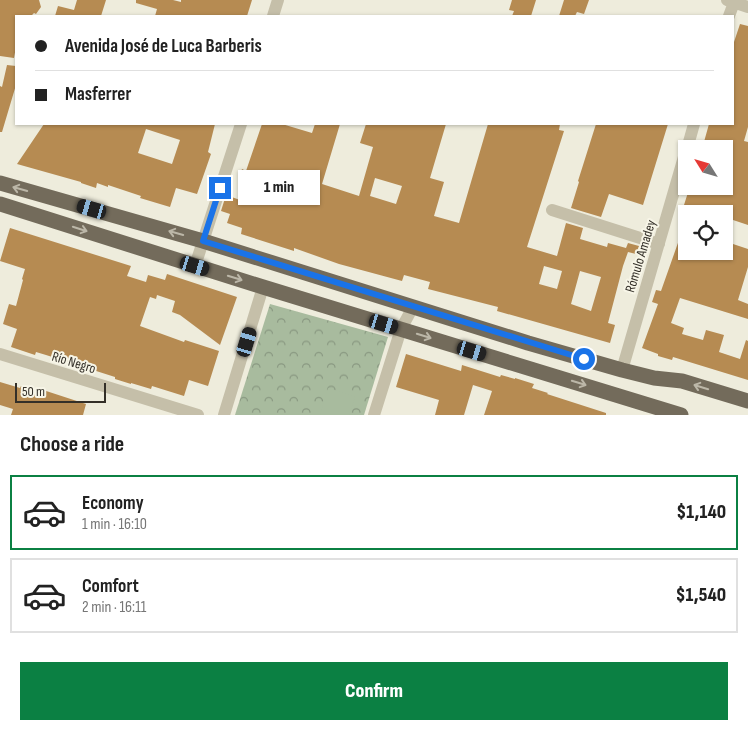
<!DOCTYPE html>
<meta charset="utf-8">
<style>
:root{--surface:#fff;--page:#f6f6f6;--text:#222;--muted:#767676;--line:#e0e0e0;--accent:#0b8043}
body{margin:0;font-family:"Sofia Sans Condensed",sans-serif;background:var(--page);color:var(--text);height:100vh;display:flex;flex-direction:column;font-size:19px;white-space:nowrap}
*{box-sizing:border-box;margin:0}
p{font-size:16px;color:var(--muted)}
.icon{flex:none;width:28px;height:28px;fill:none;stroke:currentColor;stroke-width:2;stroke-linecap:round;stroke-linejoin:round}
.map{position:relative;height:415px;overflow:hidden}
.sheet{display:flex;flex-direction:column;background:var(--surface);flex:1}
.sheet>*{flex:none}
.hud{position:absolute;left:15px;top:15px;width:719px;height:110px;border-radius:0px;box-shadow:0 1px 4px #0004;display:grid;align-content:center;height:110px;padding:0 20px;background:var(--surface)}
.needle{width:32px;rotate:307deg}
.tools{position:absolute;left:678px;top:140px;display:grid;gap:10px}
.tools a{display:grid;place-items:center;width:55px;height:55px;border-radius:0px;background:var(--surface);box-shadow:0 1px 4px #0004;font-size:25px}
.scale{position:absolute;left:15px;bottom:12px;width:91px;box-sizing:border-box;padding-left:5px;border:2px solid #332f28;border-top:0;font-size:14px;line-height:18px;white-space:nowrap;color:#332f28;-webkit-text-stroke:4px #f7f5e7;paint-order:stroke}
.end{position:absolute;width:22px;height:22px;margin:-11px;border:6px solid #1a73e8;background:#fff;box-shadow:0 0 0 2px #fff}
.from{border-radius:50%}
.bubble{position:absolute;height:35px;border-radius:0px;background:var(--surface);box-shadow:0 1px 4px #0004;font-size:16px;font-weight:800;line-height:35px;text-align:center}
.car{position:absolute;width:15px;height:30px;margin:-15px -8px;border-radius:6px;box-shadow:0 0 4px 1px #0007;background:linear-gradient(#222 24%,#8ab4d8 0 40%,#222 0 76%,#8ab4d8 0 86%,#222 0)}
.hud b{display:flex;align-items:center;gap:18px;height:48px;font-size:19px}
.hud b+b{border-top:1px solid var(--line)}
.hud i{width:12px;height:12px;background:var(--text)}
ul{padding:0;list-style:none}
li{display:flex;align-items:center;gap:15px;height:75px;margin:0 10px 8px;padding:0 10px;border:2px solid var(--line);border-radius:0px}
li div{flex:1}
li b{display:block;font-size:19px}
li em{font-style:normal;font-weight:800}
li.current{border-color:var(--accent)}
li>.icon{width:45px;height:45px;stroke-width:1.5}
h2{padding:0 20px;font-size:22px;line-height:60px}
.button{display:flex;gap:10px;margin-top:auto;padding:10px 20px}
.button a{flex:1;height:58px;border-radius:0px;background:var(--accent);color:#fff;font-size:20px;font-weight:800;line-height:58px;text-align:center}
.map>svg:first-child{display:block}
.park{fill:url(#park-crowns)}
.pitch{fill:#a8bb9e}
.building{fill:#b68b52;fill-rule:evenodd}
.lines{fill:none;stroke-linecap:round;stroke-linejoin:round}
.minor{stroke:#c5bfa9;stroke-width:12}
.major{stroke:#736b5b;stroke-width:15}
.oneway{stroke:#bcb7a8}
.route{stroke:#1a73e8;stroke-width:6}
.labels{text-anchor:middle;stroke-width:4;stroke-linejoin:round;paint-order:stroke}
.street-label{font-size:14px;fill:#332f28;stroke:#f7f5e7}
</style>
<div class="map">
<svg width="748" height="415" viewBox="0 0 748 415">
<defs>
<pattern id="park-crowns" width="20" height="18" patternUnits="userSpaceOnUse" patternTransform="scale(1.25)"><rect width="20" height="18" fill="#a8bb9e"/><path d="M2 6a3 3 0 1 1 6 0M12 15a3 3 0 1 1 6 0" fill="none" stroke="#899881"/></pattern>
</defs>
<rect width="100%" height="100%" fill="#eeecdc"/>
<!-- park -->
<path class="park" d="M270,304L388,337L364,415H235Z"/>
<!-- pitch -->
<path class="pitch" d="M328,388L355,397L349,415H320Z"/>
<!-- building -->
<path class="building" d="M0,0H39L41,7L36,14L34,13L31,16H16V47L14,58L0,56Z
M77,0H106L101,16H55L58,6L74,10Z
M136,0H173L181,2V0H252L247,16H155L157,9L136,3Z
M512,0H536L531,16H512L514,11L509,10Z
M564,0H589L584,14L577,12L575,16H559Z
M740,24L748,26V127L744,141L748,142V225L724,217V214H713L684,205L690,186H724V149H702L709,124H732V48Z
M7,65L16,66V85L2,132H0V86L2,87Z
M44,124H215L208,152L211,154L197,194L176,188L170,207L140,198L141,196L108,185V187L97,183L96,188L81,183V182L17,164ZM146,129L180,140L172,164L138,153Z
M262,124H282L312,133L315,124H340L322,184L359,196L373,147L360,143L366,124H446L430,178L444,182L434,216L459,223L488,124H560L559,130L564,131L527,247L557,256L566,223L583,228L580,239L607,247L608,243L626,248L628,243L639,246L636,254L628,252L623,266L608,323L615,325L610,343L497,311L498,307L428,289L430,282L404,275L402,281L339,264L294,248V251L241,234L242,228L227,223L230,214L221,211L226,195L240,200L246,182L239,180L242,169L246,171ZM375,178L402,186L396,204L370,196ZM544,266L562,271L557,289L539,284ZM580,271L601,277L591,311L571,304Z
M596,124H668L643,205L609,194L601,217L571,208L579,182L578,181Z
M685,223H686V251H724V241L748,249V267L738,300L748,304V319L680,298L671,323L684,328L682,334L703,340L706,330L724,335L719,352L740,359L746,340L748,341V380L673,357L672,360L658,356V354L642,348L658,304L652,302L656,290L661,291Z
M10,228L131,266L127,276L146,282L148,275L165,280L167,274L237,297L220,345L180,315L172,312L175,301L157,295L156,299L150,297L140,326L184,342L185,340L219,351L208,386L189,380L184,396L152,386L151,389L131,383V384L115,379V377L46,355L36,352L35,355L11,347L17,329L3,324L9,304L16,306L23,280L22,279L25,269L0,261Z
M406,354L461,371L462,365L500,377L501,375L515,379V378L534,384L532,388L548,393L547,394L606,413V415H484L492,391L473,385L464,415H435L439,400L396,387Z
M0,382L20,388L21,386L36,391L37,388L86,404L83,415H11L13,409L0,405Z"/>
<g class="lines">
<!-- minor -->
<path class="minor" d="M727,0L748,7
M273,16L278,0
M729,16L735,0
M687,149L694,124
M552,210L659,244
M195,266L241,124
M0,354L198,415
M622,370L686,150
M224,415L263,287
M374,415L401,329L413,307"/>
<!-- major -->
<path class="major" d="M0,183L203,241L528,343L622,370L654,378L682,381L748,401
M0,204L263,287L681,415"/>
</g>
<!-- one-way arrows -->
<defs><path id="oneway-shaft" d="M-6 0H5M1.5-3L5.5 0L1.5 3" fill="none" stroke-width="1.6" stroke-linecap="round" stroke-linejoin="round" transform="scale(1.25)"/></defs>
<g class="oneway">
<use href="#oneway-shaft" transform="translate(20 189) rotate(-164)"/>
<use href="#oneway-shaft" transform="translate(80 229) rotate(18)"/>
<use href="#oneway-shaft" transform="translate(176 233) rotate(-164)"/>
<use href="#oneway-shaft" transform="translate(235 278) rotate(17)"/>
<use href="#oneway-shaft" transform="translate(424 336) rotate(17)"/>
<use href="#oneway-shaft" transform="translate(579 383) rotate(17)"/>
<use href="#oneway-shaft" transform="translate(701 387) rotate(-163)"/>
</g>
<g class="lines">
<!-- route -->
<path class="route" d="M220,188L203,241L584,359"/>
</g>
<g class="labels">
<!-- street labels -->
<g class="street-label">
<text transform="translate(640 256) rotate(-73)" y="5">Rómulo Amadey</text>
<text transform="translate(74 362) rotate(17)" y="5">Río Negro</text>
</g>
</g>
</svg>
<div class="tools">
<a><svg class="needle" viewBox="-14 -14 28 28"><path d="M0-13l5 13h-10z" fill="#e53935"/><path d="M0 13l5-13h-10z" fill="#767676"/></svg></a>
<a><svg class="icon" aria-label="locate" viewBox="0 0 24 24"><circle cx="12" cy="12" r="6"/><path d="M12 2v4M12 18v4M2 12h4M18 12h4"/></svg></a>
</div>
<div class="scale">50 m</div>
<i class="end from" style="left:584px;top:359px"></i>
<i class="end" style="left:220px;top:188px"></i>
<div class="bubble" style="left:238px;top:170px;width:82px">1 min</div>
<i class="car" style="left:92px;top:209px;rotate:286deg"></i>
<i class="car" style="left:195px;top:266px;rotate:107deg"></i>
<i class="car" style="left:384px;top:324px;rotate:107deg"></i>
<i class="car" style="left:247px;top:342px;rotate:17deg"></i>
<i class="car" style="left:472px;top:351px;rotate:107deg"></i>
<div class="hud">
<b><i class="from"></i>Avenida José de Luca Barberis</b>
<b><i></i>Masferrer</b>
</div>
</div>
<section class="sheet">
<h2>Choose a ride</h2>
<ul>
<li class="current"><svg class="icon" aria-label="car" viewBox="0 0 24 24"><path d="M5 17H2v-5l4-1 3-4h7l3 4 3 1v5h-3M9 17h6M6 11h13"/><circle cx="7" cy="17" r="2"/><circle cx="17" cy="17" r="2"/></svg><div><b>Economy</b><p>1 min · 16:10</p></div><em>$1,140</em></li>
<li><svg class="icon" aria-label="car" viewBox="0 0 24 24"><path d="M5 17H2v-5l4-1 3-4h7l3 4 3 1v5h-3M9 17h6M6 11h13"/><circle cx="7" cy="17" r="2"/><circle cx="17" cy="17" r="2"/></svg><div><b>Comfort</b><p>2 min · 16:11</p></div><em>$1,540</em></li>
</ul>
<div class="button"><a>Confirm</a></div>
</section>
